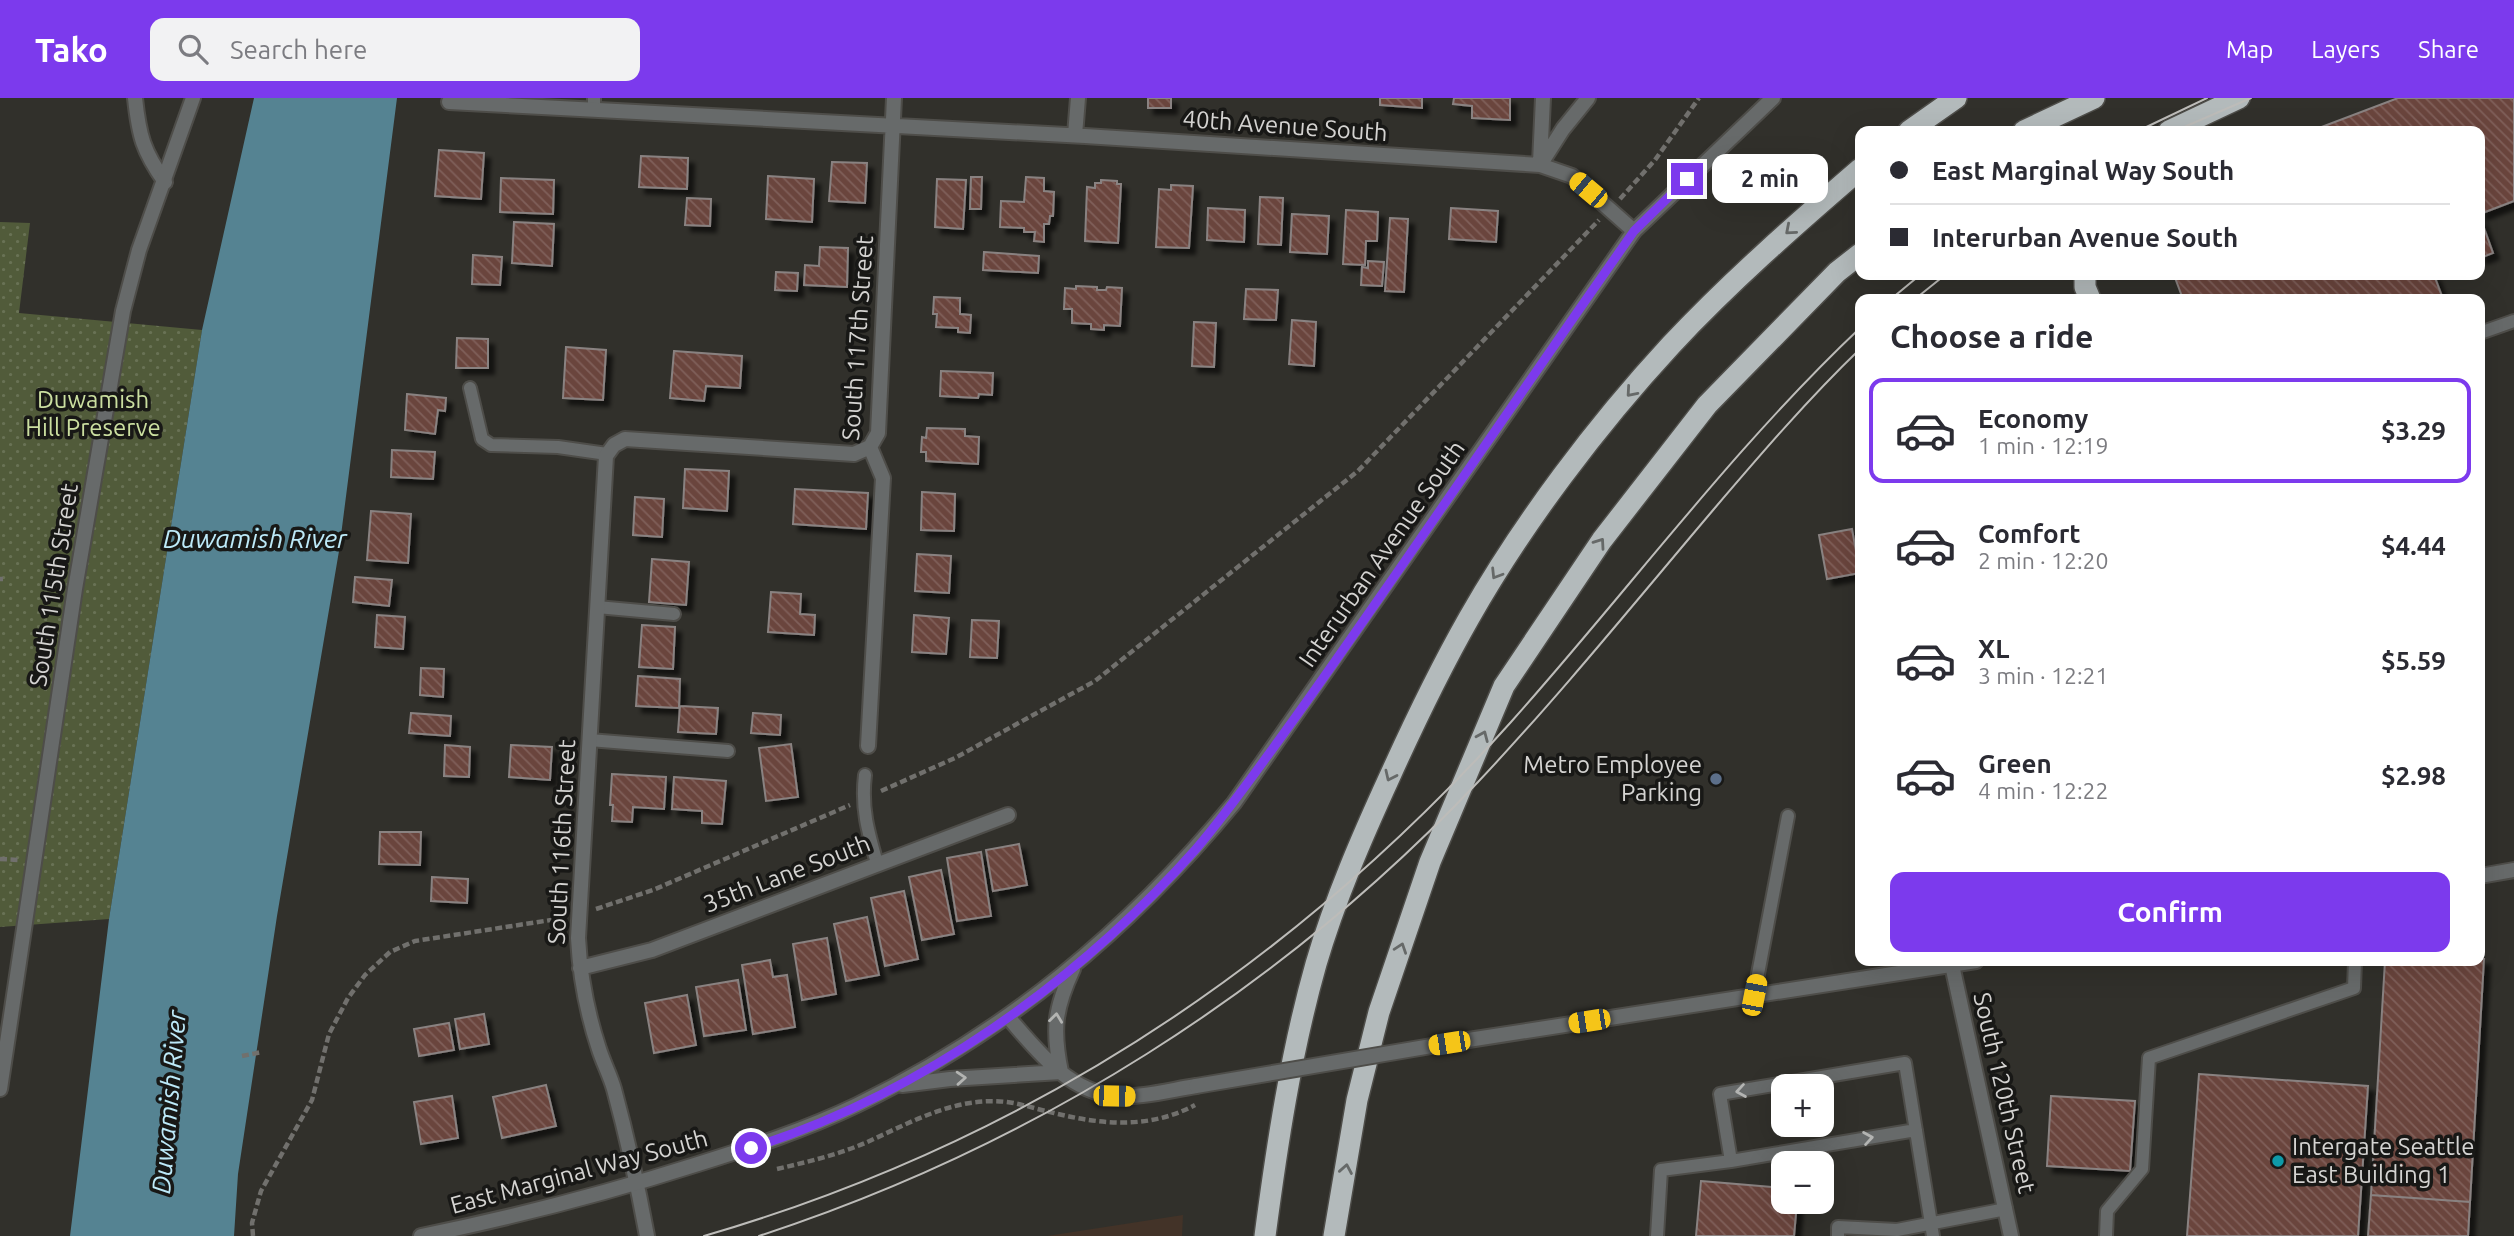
<!DOCTYPE html>
<meta charset="utf-8">
<style>
:root{--surface:#fff;--page:#f2f2f3;--text:#2b2b33;--muted:#7c7c81;--line:#e1e1e2;--accent:#7c3aed}
body{margin:0;font-family:Ubuntu,sans-serif;background:var(--page);color:var(--text);height:100vh;display:flex;flex-direction:column;font-size:26px;white-space:nowrap}
*{box-sizing:border-box;margin:0}
p{font-size:23px;color:var(--muted)}
.icon{flex:none;width:38px;height:38px;fill:none;stroke:currentColor;stroke-width:2;stroke-linecap:round;stroke-linejoin:round}
.map{position:relative;flex:1;overflow:hidden}
.sheet{position:absolute;left:1855px;top:196px;width:630px;height:672px;display:flex;flex-direction:column;background:var(--surface);border-radius:14px;box-shadow:0 7px 28px #0002}
.sheet>*{flex:none}
.banner{position:absolute;left:1855px;top:28px;width:630px;height:154px;border-radius:14px;box-shadow:0 7px 28px #0002;display:grid;align-content:center;height:154px;padding:0 35px;background:var(--surface)}
.tools{position:absolute;left:1771px;top:976px;display:grid;gap:14px}
.tools a{display:grid;place-items:center;width:63px;height:63px;border-radius:14px;background:var(--surface);box-shadow:0 7px 28px #0002;font-size:35px}
.end{position:absolute;width:32px;height:32px;margin:-16px;border:9px solid #7c3aed;background:#fff;box-shadow:0 0 0 4px #fff}
.from{border-radius:50%}
.bubble{position:absolute;height:49px;border-radius:14px;background:var(--surface);box-shadow:0 7px 28px #0002;font-size:23px;font-weight:700;line-height:49px;text-align:center}
.car{position:absolute;width:21px;height:42px;margin:-21px -10px;border-radius:9px;box-shadow:0 0 5px 2px #0007;background:linear-gradient(#f5c518 24%,#345 0 40%,#f5c518 0 76%,#345 0 86%,#f5c518 0)}
.banner b{display:flex;align-items:center;gap:24px;height:66px;font-size:26px}
.banner b+b{border-top:2px solid var(--line)}
.banner i{width:18px;height:18px;background:var(--text)}
ul{padding:0;list-style:none}
li{display:flex;align-items:center;gap:21px;height:105px;margin:0 14px 10px;padding:0 21px;border:4px solid transparent;border-radius:14px}
li div{flex:1}
li b{display:block;font-size:26px}
li em{font-style:normal;font-weight:700}
li.current{border-color:var(--accent)}
li>.icon{width:63px;height:63px;stroke-width:1.5}
h2{padding:0 35px;font-size:32px;line-height:84px}
.action{display:flex;gap:14px;margin-top:auto;padding:14px 35px}
.action a{flex:1;height:80px;border-radius:14px;background:var(--accent);color:#fff;font-size:28px;font-weight:700;line-height:80px;text-align:center}
header{display:flex;align-items:center;gap:42px;box-sizing:border-box;height:98px;padding:0 35px;background:var(--accent);color:#fff}
header strong{font-size:33px}
nav{display:flex;gap:38px;margin-inline-start:auto;font-size:24px}
.search{width:490px;height:63px;background:var(--page);display:flex;align-items:center;gap:18px;box-sizing:border-box;padding:0 24px;border-radius:14px;color:var(--muted);font-size:26px}
.map>svg:first-child{display:block}
.commercial{fill:#433328}
.park{fill:url(#park-dots)}
.water{fill:#558392}
.building{fill:url(#building-back-hatch);stroke:#898281;stroke-width:2;filter:url(#shadow)}
.lines{fill:none;stroke-linecap:round;stroke-linejoin:round}
.service-casing{stroke:#4e4d49;stroke-width:16}
.minor-casing{stroke:#4e4d49;stroke-width:18}
.tertiary-casing{stroke:#4e4d49;stroke-width:18}
.motorway-casing{stroke:#4e4d49;stroke-width:24}
.path{stroke:#71706d;stroke-width:4.5;stroke-dasharray:7 3.5;stroke-linecap:butt}
.service{stroke:#676a6a;stroke-width:12}
.minor{stroke:#676a6a;stroke-width:14}
.tertiary{stroke:#676a6a;stroke-width:14}
.motorway{stroke:#b3babb;stroke-width:21}
.tram{stroke:#bdbcb9;stroke-width:2}
.tertiary-bridge-casing{stroke:#4e4d49;stroke-width:18;stroke-linecap:butt}
.tertiary-bridge{stroke:#676a6a;stroke-width:14}
.oneway{stroke:#666968}
.oneway2{stroke:#b3b4b2}
.route{stroke:#7c3aed;stroke-width:9}
.service-dot{fill:#5c6f8a;stroke:#181816;stroke-width:2.5}
.culture-dot{fill:#0f9aa8;stroke:#181816;stroke-width:2.5}
.labels{text-anchor:middle;stroke-width:7;stroke-linejoin:round;paint-order:stroke}
.street-label{font-size:24px;fill:#d4d3d1;stroke:#181816}
.park-label{font-size:24px;fill:#cbdfa0;stroke:#181816}
.poi-label{font-size:24px;fill:#d4d3d1;stroke:#181816;text-anchor:end}
.water-label{font-size:26px;font-style:italic;fill:#bdeaf9;stroke:#181816}
</style>
<header>
<strong>Tako</strong>
<div class="search"><svg class="icon" aria-label="search" viewBox="0 0 24 24"><circle cx="10" cy="10" r="6"/><path d="M15 15l6 6"/></svg>Search here</div>
<nav><a>Map</a><a>Layers</a><a>Share</a></nav>
</header>
<div class="map">
<svg width="2514" height="1138" viewBox="0 0 2514 1138">
<defs>
<pattern id="park-dots" width="8" height="8" patternUnits="userSpaceOnUse" patternTransform="scale(1.75)"><rect width="8" height="8" fill="#515b3a"/><path d="M2 2h.1M6 6h.1" fill="none" stroke="#697255" stroke-width="1.8" stroke-linecap="round"/></pattern>
<pattern id="building-back-hatch" width="6" height="6" patternUnits="userSpaceOnUse" patternTransform="scale(1.75)"><rect width="6" height="6" fill="#6b453e"/><path d="M-1 5l2 2M0 0l6 6M5-1l2 2" fill="none" stroke="#7f5f59"/></pattern>
<filter id="shadow"><feDropShadow dx="6" dy="6" stdDeviation="2" flood-color="#0009"/></filter>
</defs>
<rect width="100%" height="100%" fill="#31302b"/>
<!-- commercial -->
<path class="commercial" d="M1183,1117L1182,1138H1047Z"/>
<!-- park -->
<path class="park" d="M0,124L30,125L19,215L202,232L109,821L0,829Z"/>
<!-- water -->
<path class="water" d="M254,0H397L339,453L277,818L238,1076L234,1138H70L109,821L202,232Z"/>
<!-- building -->
<path class="building" d="M1148,0H1171V10H1148Z
M1380,0H1422V10L1380,7Z
M1454,0H1510V22L1472,20V8L1453,6Z
M2398,0H2514V103L2480,116V33H2311Z
M439,52L484,55L481,101L435,98Z
M641,58L688,60L687,91L639,89Z
M832,64L867,65L865,105L829,103Z
M768,78L814,81L812,124L766,121Z
M971,79H982L981,111H970Z
M1026,79L1044,80V93L1054,94L1053,118H1050L1049,126H1044V144L1034,143L1035,134H1024V130L1000,129L1001,103L1024,104Z
M501,80L554,82L553,116L500,114Z
M937,81L966,82L963,131L935,129Z
M1101,82L1117,83V86H1121L1118,145L1085,143L1087,89L1095,90V85H1101Z
M1171,87L1193,88L1189,150L1156,149L1159,91L1171,92Z
M1260,99L1283,100L1281,147L1258,146Z
M687,100L711,101L710,128L685,127Z
M1208,110L1245,112L1244,144L1207,142Z
M1451,110L1498,113L1496,144L1449,141Z
M1346,112L1378,114L1377,143H1366L1365,167L1343,166Z
M1292,116L1329,118L1327,156L1290,154Z
M2480,119L2493,155L2480,160Z
M1390,120L1408,121L1404,194L1385,193Z
M514,124L554,126L552,168L512,165Z
M820,149L848,150L847,189L804,187L805,167L819,168Z
M984,154L1039,158L1038,175L983,172Z
M473,157L502,159L500,187L472,186Z
M1368,163L1384,164L1382,188L1361,187L1362,169L1368,170Z
M776,174L798,175L797,193L775,192Z
M2174,177H2434L2443,201H2183Z
M1076,188L1097,189V192H1106L1107,189L1122,190L1120,228L1104,227V232L1091,231V226L1072,225V211H1064L1065,190L1076,191Z
M1246,191L1278,192L1276,222L1244,221Z
M934,199L960,200V216L971,217L970,235L958,234V230L936,229L937,216H933Z
M1292,222L1316,224L1314,268L1289,266Z
M1194,224L1216,225L1214,269L1192,268Z
M457,240L488,241V270H456Z
M566,249L606,252L603,302L563,300Z
M674,253L742,258L740,290L706,288L704,303L670,300Z
M941,273L993,275L992,297L979,296L978,300L940,298Z
M407,296L446,300L445,313L438,312L435,336L405,332Z
M927,330L965,331V338L979,339L978,366L926,363V354H921L922,339L926,340Z
M392,352L435,354L433,381L391,379Z
M685,371L729,373L727,413L683,410Z
M795,391L868,395L866,431L793,426Z
M922,394L955,396L954,433L921,432Z
M635,399L664,401L662,439L633,437Z
M371,413L411,416L408,465L367,462Z
M1852,431L1860,475L1827,481L1819,437Z
M917,456L951,458L949,495L915,493Z
M652,461L689,464L686,507L649,504Z
M355,479L392,482L389,508L353,504Z
M771,494L801,496L800,516L815,517L814,537L768,534Z
M377,517L405,519L403,551L375,549Z
M914,517L949,520L946,556L912,554Z
M972,522L999,523L997,560L970,559Z
M642,527L675,529L673,571L639,569Z
M421,570L444,571L443,599L420,597Z
M638,578L680,581L679,610L636,608Z
M680,608L718,610L716,636L678,634Z
M411,615L451,618L450,638L409,635Z
M753,615L781,617L780,637L751,635Z
M791,646L798,699L766,703L759,650Z
M445,647L470,649L469,679L444,678Z
M511,647L552,649L550,682L509,679Z
M612,676L666,679L664,711L633,709L632,724L612,723L613,707H610Z
M674,679L726,683L722,726L702,725V713L672,711Z
M380,734H421L420,767L379,766Z
M1019,746L1027,787L993,793L986,752Z
M981,754L991,818L957,823L947,760Z
M941,772L954,836L922,842L909,779Z
M432,779L468,781L467,805L431,803Z
M904,793L918,861L885,868L871,800Z
M867,819L879,877L846,883L834,826Z
M827,840L836,896L802,902L793,846Z
M2480,861H2484L2470,1104L2371,1097L2385,863Z
M770,862L773,879L787,877L795,929L753,936L742,867Z
M738,882L746,932L704,938L696,889Z
M687,897L696,947L654,955L645,905Z
M484,916L489,946L460,951L455,921Z
M449,925L454,952L419,958L414,931Z
M2199,976L2368,988L2358,1138H2187Z
M546,987L556,1028L502,1040L493,999Z
M452,998L458,1040L421,1046L414,1004Z
M2051,998L2135,1003L2130,1073L2047,1068Z
M1701,1083L1783,1090V1104H1797L1794,1138H1696Z
M2371,1097L2470,1104L2468,1138H2368Z"/>
<g class="lines">
<!-- service casing -->
<g class="service-casing">
<path id="service" d="M594,11V0
M2480,235L2514,223
M470,290L482,341L491,347L558,349L607,356
M597,509L674,516
M589,642L728,653
M865,677C861,710 868,734 877,765
M1754,897L1788,718
M1916,1032L1731,1063L1720,996L1905,965L1933,1138
M1657,1138L1661,1072L1731,1063
M1838,1138V1129L1897,1132L2006,1111
M2106,1138L2107,1113L2142,1071L2149,960L2354,890L2355,863"/>
</g>
<!-- minor casing -->
<g class="minor-casing">
<path id="minor" d="M135,0C139,38 143,53 165,84
M449,4L1085,38L1540,67L1572,78L1634,133
M1075,37L1078,0
M1540,65L1543,0
M1540,67L1563,31L1588,0
M868,648L883,380L870,349L878,335L894,0
M1952,867L2011,1138
M580,870L652,852L1008,717
M647,1138C638,1089 627,1039 614,991C610,977 603,964 599,951C587,915 580,877 578,840L606,358L614,347L625,341L854,356L870,349"/>
</g>
<!-- tertiary casing -->
<g class="tertiary-casing">
<path id="tertiary" d="M2480,778L2514,772
M1008,919C1037,952 1067,993 1115,998C1141,1000 1170,992 1196,988
M1449,945L1976,863
M1061,974C1052,931 1055,910 1073,871
M902,987L950,981L1061,974
M0,991L75,491L123,213L139,152L193,0
M421,1138C515,1119 607,1095 698,1066C752,1049 805,1032 857,1007C1007,934 1128,833 1234,705L1634,133L1773,0"/>
</g>
<!-- motorway casing -->
<g class="motorway-casing">
<path id="motorway" d="M1909,33L1956,0
M2024,33L2094,0
M2169,33L2239,0
M2085,177V189L2090,201
M1265,1138C1277,1047 1291,954 1316,866C1335,801 1362,739 1390,678C1414,625 1440,571 1469,520C1523,425 1597,327 1671,247C1730,184 1795,127 1860,71
M1334,1138L1357,1002L1379,914L1430,764L1504,588L1602,442L1707,307L1837,174L1860,156"/>
</g>
<!-- path -->
<path class="path" d="M1620,101L1655,62L1699,0
M0,481H3
M881,693L955,660L1095,583L1358,373L1599,122
M0,761L19,762
M596,811L653,792L850,707
M242,958L262,954
M777,1071C807,1064 837,1057 865,1045C910,1025 955,998 1007,1004C1023,1006 1039,1012 1054,1015C1103,1027 1150,1031 1195,1007
M253,1138L252,1125L261,1093L312,1002L329,936L348,900L365,877L390,854L415,843L564,820"/>
<!-- service -->
<use href="#service" class="service"/>
<!-- minor -->
<use href="#minor" class="minor"/>
<!-- tertiary -->
<use href="#tertiary" class="tertiary"/>
<!-- motorway -->
<use href="#motorway" class="motorway"/>
<!-- tram -->
<path class="tram" d="M2138,33L2207,0
M2175,33L2251,0
M1891,201L1920,177
M1915,201L1945,177
M704,1138C1023,1045 1290,870 1511,624C1628,493 1733,350 1860,230
M759,1138C1032,1049 1280,893 1478,684C1560,597 1636,503 1714,411C1761,356 1808,301 1860,251"/>
<!-- tertiary-bridge casing -->
<g class="tertiary-bridge-casing">
<path id="tertiary-bridge" d="M1196,988L1449,945"/>
</g>
<!-- tertiary-bridge -->
<use href="#tertiary-bridge" class="tertiary-bridge"/>
</g>
<!-- one-way arrows -->
<defs><path id="oneway-chevron" d="M-2-3.5L2.5 0L-2 3.5" fill="none" stroke-width="1.6" stroke-linecap="round" stroke-linejoin="round" transform="scale(1.75)"/></defs>
<g class="oneway">
<use href="#oneway-chevron" transform="translate(1790 132) rotate(139)"/>
<use href="#oneway-chevron" transform="translate(1631 294) rotate(131)"/>
<use href="#oneway-chevron" transform="translate(1600 445) rotate(-55)"/>
<use href="#oneway-chevron" transform="translate(1496 476) rotate(122)"/>
<use href="#oneway-chevron" transform="translate(1483 638) rotate(-67)"/>
<use href="#oneway-chevron" transform="translate(1390 678) rotate(115)"/>
<use href="#oneway-chevron" transform="translate(1401 850) rotate(-71)"/>
<use href="#oneway-chevron" transform="translate(1346 1071) rotate(-80)"/>
</g>
<g class="oneway2">
<use href="#oneway-chevron" transform="translate(1056 920) rotate(-83)"/>
<use href="#oneway-chevron" transform="translate(961 980) rotate(-4)"/>
<use href="#oneway-chevron" transform="translate(1741 993) rotate(171)"/>
<use href="#oneway-chevron" transform="translate(1868 1040) rotate(-9)"/>
</g>
<g class="lines">
<!-- route -->
<path class="route" d="M751,1050C921,996 1078,884 1196,751C1226,716 1252,679 1279,642C1319,587 1357,532 1396,476C1475,362 1554,247 1634,133L1687,81"/>
</g>
<!-- markers -->
<circle class="service-dot" cx="1716" cy="681" r="7"/>
<circle class="culture-dot" cx="2278" cy="1063" r="7"/>
<g class="labels">
<!-- street labels -->
<g class="street-label">
<text transform="translate(1285 28) rotate(4)" y="8">40th Avenue South</text>
<text transform="translate(858 240) rotate(-86)" y="8">South 117th Street</text>
<text transform="translate(1382 456) rotate(-55)" y="8">Interurban Avenue South</text>
<text transform="translate(54 487) rotate(-81)" y="8">South 115th Street</text>
<text transform="translate(562 744) rotate(-87)" y="8">South 116th Street</text>
<text transform="translate(787 776) rotate(-21)" y="8">35th Lane South</text>
<text transform="translate(2004 995) rotate(77)" y="8">South 120th Street</text>
<text transform="translate(579 1074) rotate(-15)" y="8">East Marginal Way South</text>
</g>
<!-- park labels -->
<g class="park-label">
<text x="93" y="310">Duwamish<tspan x="93" dy="28">Hill Preserve</tspan></text>
</g>
<!-- poi labels -->
<g class="poi-label">
<text x="1702" y="675">Metro Employee<tspan x="1702" dy="28">Parking</tspan></text>
<text x="2292" y="1057" text-anchor="start">Intergate Seattle<tspan x="2292" dy="28">East Building 1</tspan></text>
</g>
<!-- water labels -->
<g class="water-label">
<text x="255" y="450">Duwamish River</text>
<text transform="translate(169 1004) rotate(-85)" y="9">Duwamish River</text>
</g>
</g>
</svg>
<div class="tools">
<a>+</a>
<a>−</a>
</div>
<i class="end from" style="left:751px;top:1050px"></i>
<i class="end" style="left:1687px;top:81px"></i>
<div class="bubble" style="left:1712px;top:56px;width:116px">2 min</div>
<i class="car" style="left:1588px;top:92px;rotate:310deg"></i>
<i class="car" style="left:1754px;top:897px;rotate:11deg"></i>
<i class="car" style="left:1589px;top:923px;rotate:261deg"></i>
<i class="car" style="left:1449px;top:945px;rotate:261deg"></i>
<i class="car" style="left:1114px;top:998px;rotate:91deg"></i>
<div class="banner">
<b><i class="from"></i>East Marginal Way South</b>
<b><i></i>Interurban Avenue South</b>
</div>
<section class="sheet">
<h2>Choose a ride</h2>
<ul>
<li class="current"><svg class="icon" aria-label="car" viewBox="0 0 24 24"><path d="M5 17H2v-5l4-1 3-4h7l3 4 3 1v5h-3M9 17h6M6 11h13"/><circle cx="7" cy="17" r="2"/><circle cx="17" cy="17" r="2"/></svg><div><b>Economy</b><p>1 min · 12:19</p></div><em>$3.29</em></li>
<li><svg class="icon" aria-label="car" viewBox="0 0 24 24"><path d="M5 17H2v-5l4-1 3-4h7l3 4 3 1v5h-3M9 17h6M6 11h13"/><circle cx="7" cy="17" r="2"/><circle cx="17" cy="17" r="2"/></svg><div><b>Comfort</b><p>2 min · 12:20</p></div><em>$4.44</em></li>
<li><svg class="icon" aria-label="car" viewBox="0 0 24 24"><path d="M5 17H2v-5l4-1 3-4h7l3 4 3 1v5h-3M9 17h6M6 11h13"/><circle cx="7" cy="17" r="2"/><circle cx="17" cy="17" r="2"/></svg><div><b>XL</b><p>3 min · 12:21</p></div><em>$5.59</em></li>
<li><svg class="icon" aria-label="car" viewBox="0 0 24 24"><path d="M5 17H2v-5l4-1 3-4h7l3 4 3 1v5h-3M9 17h6M6 11h13"/><circle cx="7" cy="17" r="2"/><circle cx="17" cy="17" r="2"/></svg><div><b>Green</b><p>4 min · 12:22</p></div><em>$2.98</em></li>
</ul>
<div class="action"><a>Confirm</a></div>
</section>
</div>
